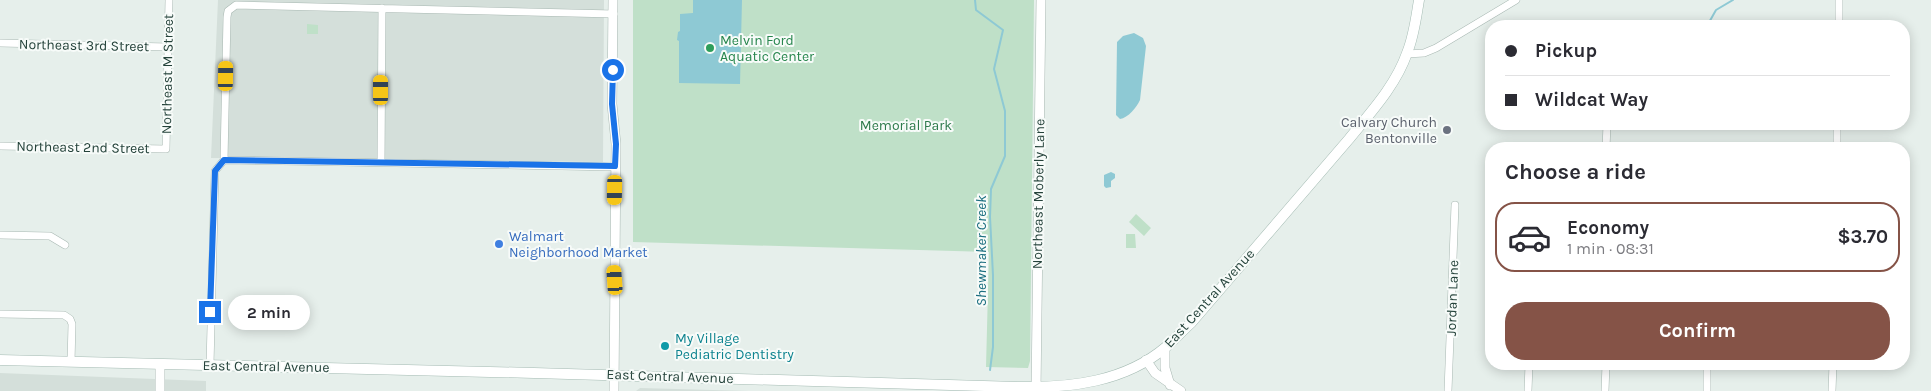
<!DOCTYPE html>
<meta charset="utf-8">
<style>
:root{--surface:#fff;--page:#f2f2f3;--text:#2b2b33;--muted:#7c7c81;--line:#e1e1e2;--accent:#855347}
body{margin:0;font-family:Karla,sans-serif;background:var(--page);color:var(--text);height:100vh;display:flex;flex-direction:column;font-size:19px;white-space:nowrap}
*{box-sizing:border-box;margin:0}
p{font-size:16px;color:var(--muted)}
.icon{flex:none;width:28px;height:28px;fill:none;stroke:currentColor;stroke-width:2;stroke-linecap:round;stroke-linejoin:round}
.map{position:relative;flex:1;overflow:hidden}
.panel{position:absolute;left:1485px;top:142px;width:425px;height:228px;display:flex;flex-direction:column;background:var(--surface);border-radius:20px;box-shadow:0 2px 12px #0003}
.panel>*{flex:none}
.hud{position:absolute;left:1485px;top:20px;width:425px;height:110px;border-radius:20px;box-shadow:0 2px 12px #0003;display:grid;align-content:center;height:110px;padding:0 20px;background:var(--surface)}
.end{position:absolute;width:22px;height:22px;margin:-11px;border:6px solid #1a73e8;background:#fff;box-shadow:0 0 0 2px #fff}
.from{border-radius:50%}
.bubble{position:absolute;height:35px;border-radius:18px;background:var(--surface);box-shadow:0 2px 12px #0003;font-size:16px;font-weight:700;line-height:35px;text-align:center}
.car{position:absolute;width:15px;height:30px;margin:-15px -8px;border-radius:6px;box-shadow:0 0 4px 1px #0007;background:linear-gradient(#f5c518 24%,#345 0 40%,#f5c518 0 76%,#345 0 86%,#f5c518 0)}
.hud b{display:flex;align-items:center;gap:18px;height:48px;font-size:19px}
.hud b+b{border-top:1px solid var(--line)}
.hud i{width:12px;height:12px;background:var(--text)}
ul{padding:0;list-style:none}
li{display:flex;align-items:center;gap:15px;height:70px;margin:0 10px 8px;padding:0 10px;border:2px solid transparent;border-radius:20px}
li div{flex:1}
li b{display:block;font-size:19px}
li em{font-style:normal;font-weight:700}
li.active{border-color:var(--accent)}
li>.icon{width:45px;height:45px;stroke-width:1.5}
h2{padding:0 20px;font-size:22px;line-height:60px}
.button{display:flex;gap:10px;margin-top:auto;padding:10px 20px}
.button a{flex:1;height:58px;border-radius:20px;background:var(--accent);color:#fff;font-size:20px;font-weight:700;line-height:58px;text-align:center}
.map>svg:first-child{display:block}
.built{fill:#d4dfda}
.green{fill:#bfe0c8}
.water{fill:#8ec9d4}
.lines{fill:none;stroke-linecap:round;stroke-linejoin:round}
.stream{stroke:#8ec9d4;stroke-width:2}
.minor-casing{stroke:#a8b8b2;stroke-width:8}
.tertiary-casing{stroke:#a8b8b2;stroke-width:10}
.secondary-casing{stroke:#a4bbb3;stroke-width:11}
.minor{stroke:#fff;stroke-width:7}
.tertiary{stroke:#fff;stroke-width:9}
.secondary{stroke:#fff;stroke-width:10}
.route{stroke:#1a73e8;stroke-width:6}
.leisure-dot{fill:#2e9e5b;stroke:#f7fbf9;stroke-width:2}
.worship-dot{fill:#6b7280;stroke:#f7fbf9;stroke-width:2}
.shop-dot{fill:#3f7fe0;stroke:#f7fbf9;stroke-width:2}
.culture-dot{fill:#0f9aa8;stroke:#f7fbf9;stroke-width:2}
.labels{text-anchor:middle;stroke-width:4;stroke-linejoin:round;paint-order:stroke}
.leisure-label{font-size:14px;fill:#27864d;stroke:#f7fbf9;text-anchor:start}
.street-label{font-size:14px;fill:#24423a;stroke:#f7fbf9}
.worship-label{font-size:14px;fill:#5b616d;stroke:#f7fbf9;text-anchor:end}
.park-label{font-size:14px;fill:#2d7a4b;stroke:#f7fbf9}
.shop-label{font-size:14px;fill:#366cbe;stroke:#f7fbf9;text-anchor:start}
.culture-label{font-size:14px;fill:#0d838f;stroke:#f7fbf9;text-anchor:start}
.water-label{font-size:15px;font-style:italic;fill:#1c6f80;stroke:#f7fbf9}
</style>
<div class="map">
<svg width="1931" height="391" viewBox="0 0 1931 391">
<rect width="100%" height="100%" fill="#e6efeb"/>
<!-- built -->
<path class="built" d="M218,0H604L603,162L211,158Z
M0,373L206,381V391H0Z
M640,388L749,391H636Z"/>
<!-- green -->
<path class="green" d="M633,0H1034L1030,361L1028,368L986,367L989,252L633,242Z
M307,24L318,25V34H307Z
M1136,214L1151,228L1144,236L1129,222Z
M1126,234H1135L1136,248H1126Z"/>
<!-- water -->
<path class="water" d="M693,0H742L740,84L679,83V41L677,40L678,32L680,31V14L693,13Z
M1134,33L1143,38L1146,46L1140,100C1137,107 1128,118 1120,119L1116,115L1117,42L1123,36Z
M1111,172L1115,174V178L1111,181V187L1106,188L1104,186V175Z"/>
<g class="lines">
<!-- stream -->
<path class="stream" d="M975,0L976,10L1003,30L994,69L1005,111V156L991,189L990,217L993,275V347L990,370
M1707,26L1716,10L1733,0"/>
<!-- minor casing -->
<g class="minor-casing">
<path id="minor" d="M1839,26V0
M0,43L168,47
M1407,54L1424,53L1436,48L1516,0
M0,146L166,149L169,0
M1606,149L1607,124
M1837,149V124
M224,160L227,17L228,11L236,5L614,14
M381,162L382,8
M0,235L50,236L65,245
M0,314L64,315L70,319L72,324L71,362
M210,365L215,171L224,160L615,167
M1448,391L1455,205
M1528,391L1529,364
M1605,391L1606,364
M1707,391V364
M1832,391L1833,364"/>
</g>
<!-- tertiary casing -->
<g class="tertiary-casing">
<path id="tertiary" d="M613,0L612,104L616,144L614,391
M1165,348V368L1170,385
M1146,360L1155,373L1181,391
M160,391V364
M1036,391L1041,0"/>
</g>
<!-- secondary casing -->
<g class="secondary-casing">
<path id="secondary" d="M0,360L534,373L1019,387C1070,388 1125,382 1166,347C1174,340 1182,331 1191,323L1349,139C1371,112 1396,85 1407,53C1414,36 1416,18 1419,0"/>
</g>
<!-- minor -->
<use href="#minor" class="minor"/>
<!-- tertiary -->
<use href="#tertiary" class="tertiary"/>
<!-- secondary -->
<use href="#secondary" class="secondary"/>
</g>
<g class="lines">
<!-- route -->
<path class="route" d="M210,312L215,171L224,160L615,166L616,144L612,104L613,70"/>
</g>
<!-- markers -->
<circle class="leisure-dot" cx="710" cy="48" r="5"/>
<circle class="worship-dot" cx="1447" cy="130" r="5"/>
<circle class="shop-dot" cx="499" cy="244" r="5"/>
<circle class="culture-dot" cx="665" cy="346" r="5"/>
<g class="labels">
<!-- leisure labels -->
<g class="leisure-label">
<text x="720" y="45">Melvin Ford<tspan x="720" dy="16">Aquatic Center</tspan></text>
</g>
<!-- street labels -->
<g class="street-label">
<text transform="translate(84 45) rotate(1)" y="5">Northeast 3rd Street</text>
<text transform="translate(167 74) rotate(-89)" y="5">Northeast M Street</text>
<text transform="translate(83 147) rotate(1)" y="5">Northeast 2nd Street</text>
<text transform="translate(1038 194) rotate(-89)" y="5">Northeast Moberly Lane</text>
<text transform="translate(1209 298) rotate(-48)" y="5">East Central Avenue</text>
<text transform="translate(1452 298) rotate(-88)" y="5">Jordan Lane</text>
<text transform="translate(266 366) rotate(1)" y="5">East Central Avenue</text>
<text transform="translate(670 376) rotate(2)" y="5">East Central Avenue</text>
</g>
<!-- worship labels -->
<g class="worship-label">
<text x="1437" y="127">Calvary Church<tspan x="1437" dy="16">Bentonville</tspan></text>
</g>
<!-- park labels -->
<g class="park-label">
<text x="906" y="130">Memorial Park</text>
</g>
<!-- shop labels -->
<g class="shop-label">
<text x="509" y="241">Walmart<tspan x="509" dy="16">Neighborhood Market</tspan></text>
</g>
<!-- culture labels -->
<g class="culture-label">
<text x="675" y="343">My Village<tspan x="675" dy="16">Pediatric Dentistry</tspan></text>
</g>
<!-- water labels -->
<g class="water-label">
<text transform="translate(981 251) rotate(-90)" y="5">Shewmaker Creek</text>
</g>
</g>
</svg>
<i class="end from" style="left:613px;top:70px"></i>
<i class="end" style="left:210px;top:312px"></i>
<div class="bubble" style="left:228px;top:295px;width:82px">2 min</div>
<i class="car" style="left:226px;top:76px;rotate:1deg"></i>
<i class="car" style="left:381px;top:90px;rotate:0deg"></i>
<i class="car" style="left:615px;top:190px;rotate:181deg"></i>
<i class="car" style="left:615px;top:280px;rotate:356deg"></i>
<div class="hud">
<b><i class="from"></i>Pickup</b>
<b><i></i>Wildcat Way</b>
</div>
<section class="panel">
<h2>Choose a ride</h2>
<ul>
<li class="active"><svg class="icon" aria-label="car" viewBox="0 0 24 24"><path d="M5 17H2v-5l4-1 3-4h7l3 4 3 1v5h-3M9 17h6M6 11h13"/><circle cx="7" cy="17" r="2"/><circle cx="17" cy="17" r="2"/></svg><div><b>Economy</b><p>1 min · 08:31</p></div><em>$3.70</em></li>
</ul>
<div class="button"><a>Confirm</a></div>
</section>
</div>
